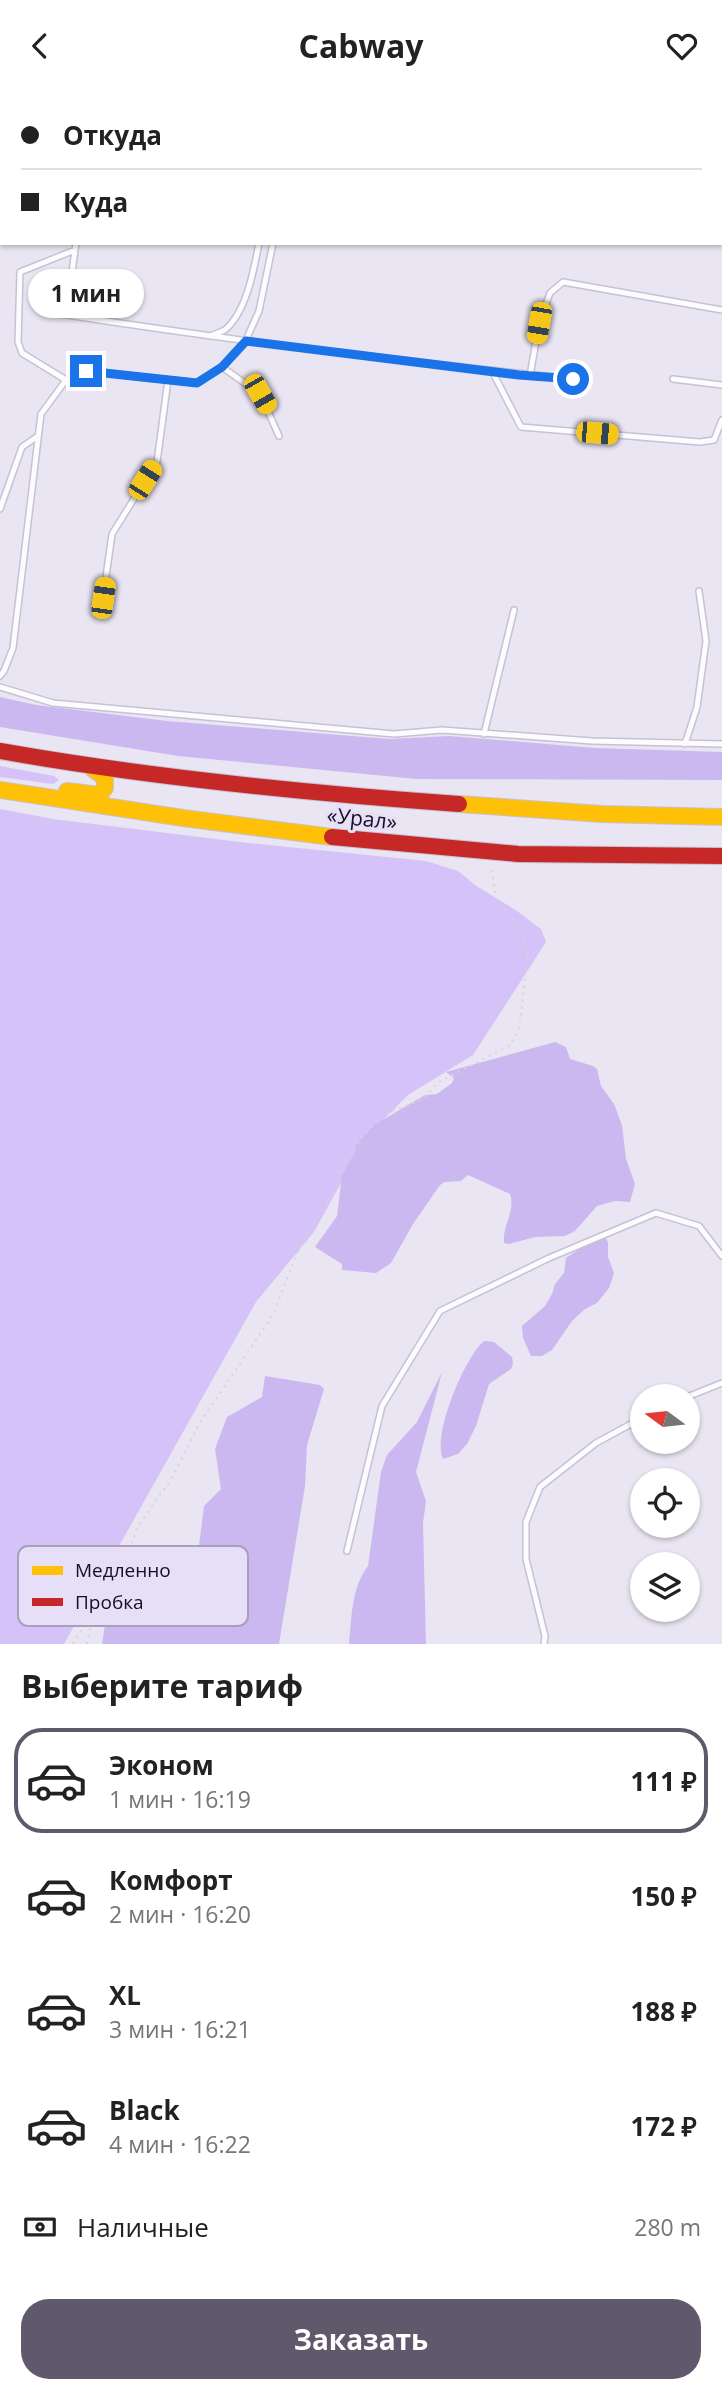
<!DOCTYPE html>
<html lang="ru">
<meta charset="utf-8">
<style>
:root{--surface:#fff;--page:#f6f6f6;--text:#222;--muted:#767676;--line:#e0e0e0;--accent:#60596b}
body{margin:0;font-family:"Open Sans",sans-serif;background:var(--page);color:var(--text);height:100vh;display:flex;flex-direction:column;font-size:26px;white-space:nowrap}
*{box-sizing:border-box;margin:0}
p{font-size:23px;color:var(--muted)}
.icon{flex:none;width:38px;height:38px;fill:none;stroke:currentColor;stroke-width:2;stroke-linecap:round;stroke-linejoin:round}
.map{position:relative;height:1553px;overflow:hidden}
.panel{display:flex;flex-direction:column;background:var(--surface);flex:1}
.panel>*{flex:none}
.guide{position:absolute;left:0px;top:0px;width:723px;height:154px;box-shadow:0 2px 5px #0004;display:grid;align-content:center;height:154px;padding:0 21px;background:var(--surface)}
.needle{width:46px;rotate:285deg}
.fabs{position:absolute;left:630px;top:1293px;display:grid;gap:14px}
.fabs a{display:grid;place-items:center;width:70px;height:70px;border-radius:50%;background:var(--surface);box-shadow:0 2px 5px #0004;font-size:35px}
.end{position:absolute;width:32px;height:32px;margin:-16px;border:9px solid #1a73e8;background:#fff;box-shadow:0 0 0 4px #fff}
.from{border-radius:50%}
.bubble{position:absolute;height:49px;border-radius:24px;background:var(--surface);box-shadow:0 2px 5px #0004;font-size:23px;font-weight:700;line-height:49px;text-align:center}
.car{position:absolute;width:21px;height:42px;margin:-21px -10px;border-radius:9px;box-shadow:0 0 5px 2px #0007;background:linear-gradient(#f5c518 24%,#345 0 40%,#f5c518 0 76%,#345 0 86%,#f5c518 0)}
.guide b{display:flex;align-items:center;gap:24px;height:66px;font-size:26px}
.guide b+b{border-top:2px solid var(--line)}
.guide i{width:18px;height:18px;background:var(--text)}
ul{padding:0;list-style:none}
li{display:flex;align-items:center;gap:21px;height:105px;margin:0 14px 10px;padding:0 7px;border:4px solid transparent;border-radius:28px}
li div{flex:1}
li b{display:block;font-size:26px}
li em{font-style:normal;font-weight:700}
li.current{border-color:var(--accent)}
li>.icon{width:63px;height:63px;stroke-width:1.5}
h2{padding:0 21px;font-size:32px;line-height:84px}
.pay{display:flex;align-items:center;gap:18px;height:77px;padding:0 21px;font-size:26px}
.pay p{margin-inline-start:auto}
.button{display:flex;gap:14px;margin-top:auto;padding:14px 21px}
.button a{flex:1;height:80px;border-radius:28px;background:var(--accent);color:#fff;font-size:28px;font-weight:700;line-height:80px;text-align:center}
header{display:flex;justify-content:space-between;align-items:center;height:91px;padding:0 21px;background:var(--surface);font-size:32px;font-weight:700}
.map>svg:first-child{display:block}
.green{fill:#d5c2f8}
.forest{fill:#ccb8f0}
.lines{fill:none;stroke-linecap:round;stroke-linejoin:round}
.lane-casing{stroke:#c7c2d3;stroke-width:8}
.slow-casing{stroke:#c7c2d3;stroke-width:18}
.jam-casing{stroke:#c7c2d3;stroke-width:18}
.path{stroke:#d5d4d8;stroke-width:2;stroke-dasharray:2 5;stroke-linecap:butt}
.lane{stroke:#fcfbfd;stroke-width:5}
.slow{stroke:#ffc107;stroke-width:16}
.jam{stroke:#c62828;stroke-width:16}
.route{stroke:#1a73e8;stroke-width:9}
.labels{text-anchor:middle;stroke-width:6;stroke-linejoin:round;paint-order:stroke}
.street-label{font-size:21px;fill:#160e23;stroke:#e7dff8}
.key{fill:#e7dff8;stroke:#a8a0b8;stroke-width:2}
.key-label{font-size:19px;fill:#160e23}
</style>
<header><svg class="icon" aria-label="back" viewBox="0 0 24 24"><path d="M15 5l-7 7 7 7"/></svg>Cabway<svg class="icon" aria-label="heart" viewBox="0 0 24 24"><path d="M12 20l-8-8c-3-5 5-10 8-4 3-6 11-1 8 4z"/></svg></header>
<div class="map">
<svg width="722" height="1553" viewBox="0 0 722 1553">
<rect width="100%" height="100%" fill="#e9e5f2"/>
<!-- green -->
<path class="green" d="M0,675L54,685L59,689L53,693L0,686Z
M0,718L53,728L240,751L426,770L458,780L475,794L517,820L541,838L546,851L473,964L408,1004L367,1045L314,1141L256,1211L64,1553H0Z"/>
<!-- forest -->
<path class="forest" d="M0,606L36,614L167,630L389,648L449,645L595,657L722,661V689L416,688L178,665L0,636Z
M555,951L566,956L570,968L593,975L597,978L601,995L614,1013L622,1034L626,1068L635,1093L630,1111L615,1110L597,1115L575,1140L565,1145L535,1146L509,1153L504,1152C502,1135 516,1120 510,1103L468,1084L461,1090L445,1091L440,1094L413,1133L391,1172L376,1182L342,1179V1173L315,1156L337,1125L342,1084L354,1064L356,1053L374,1034L425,1004L437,1003L452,992L454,987L446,981Z
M606,1147L608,1152V1166L614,1182L609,1197L597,1212L585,1218L572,1230L552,1259L542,1265H531L523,1247L522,1235L545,1215L552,1203L555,1193L564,1182L566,1167L594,1148Z
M484,1250L494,1251L512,1266L513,1272L511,1278L489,1293L476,1335L467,1353L458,1363L443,1368C432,1345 464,1267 484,1250Z
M442,1281L416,1381L426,1410L423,1432L426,1553H349C352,1525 351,1498 368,1475L381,1381L387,1364L417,1331Z
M265,1285L320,1294L324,1298L307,1354L305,1395L279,1553H102L108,1513L142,1503L197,1471L204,1415L221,1398L215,1358L227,1326L262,1306Z"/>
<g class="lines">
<!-- lane casing -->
<g class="lane-casing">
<path id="lane" d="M96,2L97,0
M284,2V0
M306,2L307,0
M40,217L60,223L71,188L76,152
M60,223C234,250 409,271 584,289
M210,245C215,243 222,241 226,238C247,219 254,178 259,152
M222,276L260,303L279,345
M492,280L521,336L700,351L714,349L722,329
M530,285L539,232L550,202L563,191L722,219
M673,288L722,294
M66,289L22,262L18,251L20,181L75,159
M0,418L22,356L38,345
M103,507L112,443L157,371L168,289
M0,585L4,580L13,557L41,323L66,289L86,280L197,292L222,276L246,249L259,220L273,152
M0,596L53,612L394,643L442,639L592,650L722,653
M484,643L514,519
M685,653L697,616L706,550L699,500
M687,1306L722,1292
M347,1460L382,1315L440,1220L549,1167L656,1122L699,1135L722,1165
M544,1553L545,1545L526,1468V1431L540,1396L596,1352L642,1327"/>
</g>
<!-- slow casing -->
<g class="slow-casing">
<path id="slow" d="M0,699L183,727L332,746
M67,700L99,704L105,697V687L92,677
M459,713L602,723L722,726"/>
</g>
<!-- jam casing -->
<g class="jam-casing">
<path id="jam" d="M0,660C152,687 306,702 459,713
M332,746L518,763L722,765"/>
</g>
<!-- path -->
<path class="path" d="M73,1553L92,1521
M87,1553L94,1517L125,1472L137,1437L173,1385L199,1333L273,1224L295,1167L308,1140L332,1107L343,1073L362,1046L383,1024L421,1009L439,991L509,955L519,939L528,862L523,845L512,826L497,811L491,776"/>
<!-- lane -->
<use href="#lane" class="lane"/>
<!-- slow -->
<use href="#slow" class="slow"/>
<!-- jam -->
<use href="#jam" class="jam"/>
</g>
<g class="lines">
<!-- route -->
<path class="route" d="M86,280L197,292L222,276L246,250L519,284L573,288"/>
</g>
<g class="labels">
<!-- street labels -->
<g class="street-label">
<text transform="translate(362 728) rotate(6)" y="7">«Урал»</text>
</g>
</g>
<!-- legend -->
<rect x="18" y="1455" width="230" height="80" rx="10" class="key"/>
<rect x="32" y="1475" width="31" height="9" fill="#ffc107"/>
<rect x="32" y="1507" width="31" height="8" fill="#c62828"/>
<g class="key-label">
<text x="75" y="1486">Медленно</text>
<text x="75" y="1518">Пробка</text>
</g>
</svg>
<div class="fabs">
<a><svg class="needle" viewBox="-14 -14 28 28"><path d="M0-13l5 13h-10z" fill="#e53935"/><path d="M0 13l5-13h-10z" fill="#767676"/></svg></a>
<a><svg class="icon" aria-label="locate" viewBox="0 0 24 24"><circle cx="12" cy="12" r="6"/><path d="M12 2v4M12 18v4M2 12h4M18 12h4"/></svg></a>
<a><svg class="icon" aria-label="layers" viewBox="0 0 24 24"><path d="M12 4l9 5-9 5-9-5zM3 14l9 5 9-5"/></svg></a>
</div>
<i class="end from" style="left:573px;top:288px"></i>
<i class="end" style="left:86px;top:280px"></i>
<div class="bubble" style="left:28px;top:178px;width:116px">1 мин</div>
<i class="car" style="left:539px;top:232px;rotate:190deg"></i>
<i class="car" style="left:260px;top:303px;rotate:150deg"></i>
<i class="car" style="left:597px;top:342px;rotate:95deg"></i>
<i class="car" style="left:145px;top:389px;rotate:32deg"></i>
<i class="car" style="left:103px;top:507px;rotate:8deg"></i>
<div class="guide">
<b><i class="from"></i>Откуда</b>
<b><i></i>Куда</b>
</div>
</div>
<section class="panel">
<h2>Выберите тариф</h2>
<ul>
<li class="current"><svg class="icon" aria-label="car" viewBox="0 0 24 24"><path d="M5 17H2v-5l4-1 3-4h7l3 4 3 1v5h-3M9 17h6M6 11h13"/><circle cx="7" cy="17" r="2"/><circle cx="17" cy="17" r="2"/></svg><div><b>Эконом</b><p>1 мин · 16:19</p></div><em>111 ₽</em></li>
<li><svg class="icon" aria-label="car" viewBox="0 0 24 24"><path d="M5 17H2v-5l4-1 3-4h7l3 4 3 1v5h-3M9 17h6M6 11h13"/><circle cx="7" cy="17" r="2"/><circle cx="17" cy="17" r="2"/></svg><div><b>Комфорт</b><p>2 мин · 16:20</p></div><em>150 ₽</em></li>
<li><svg class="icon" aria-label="car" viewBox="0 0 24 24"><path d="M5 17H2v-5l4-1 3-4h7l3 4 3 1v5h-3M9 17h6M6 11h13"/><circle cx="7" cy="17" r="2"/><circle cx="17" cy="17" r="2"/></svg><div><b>XL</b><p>3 мин · 16:21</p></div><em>188 ₽</em></li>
<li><svg class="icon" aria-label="car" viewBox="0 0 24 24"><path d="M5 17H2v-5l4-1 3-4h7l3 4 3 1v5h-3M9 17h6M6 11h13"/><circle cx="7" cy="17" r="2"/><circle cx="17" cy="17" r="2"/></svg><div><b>Black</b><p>4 мин · 16:22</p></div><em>172 ₽</em></li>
</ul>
<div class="pay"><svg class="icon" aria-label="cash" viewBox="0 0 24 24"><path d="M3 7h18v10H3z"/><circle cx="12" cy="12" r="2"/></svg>Наличные<p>280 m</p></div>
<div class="button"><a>Заказать</a></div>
</section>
